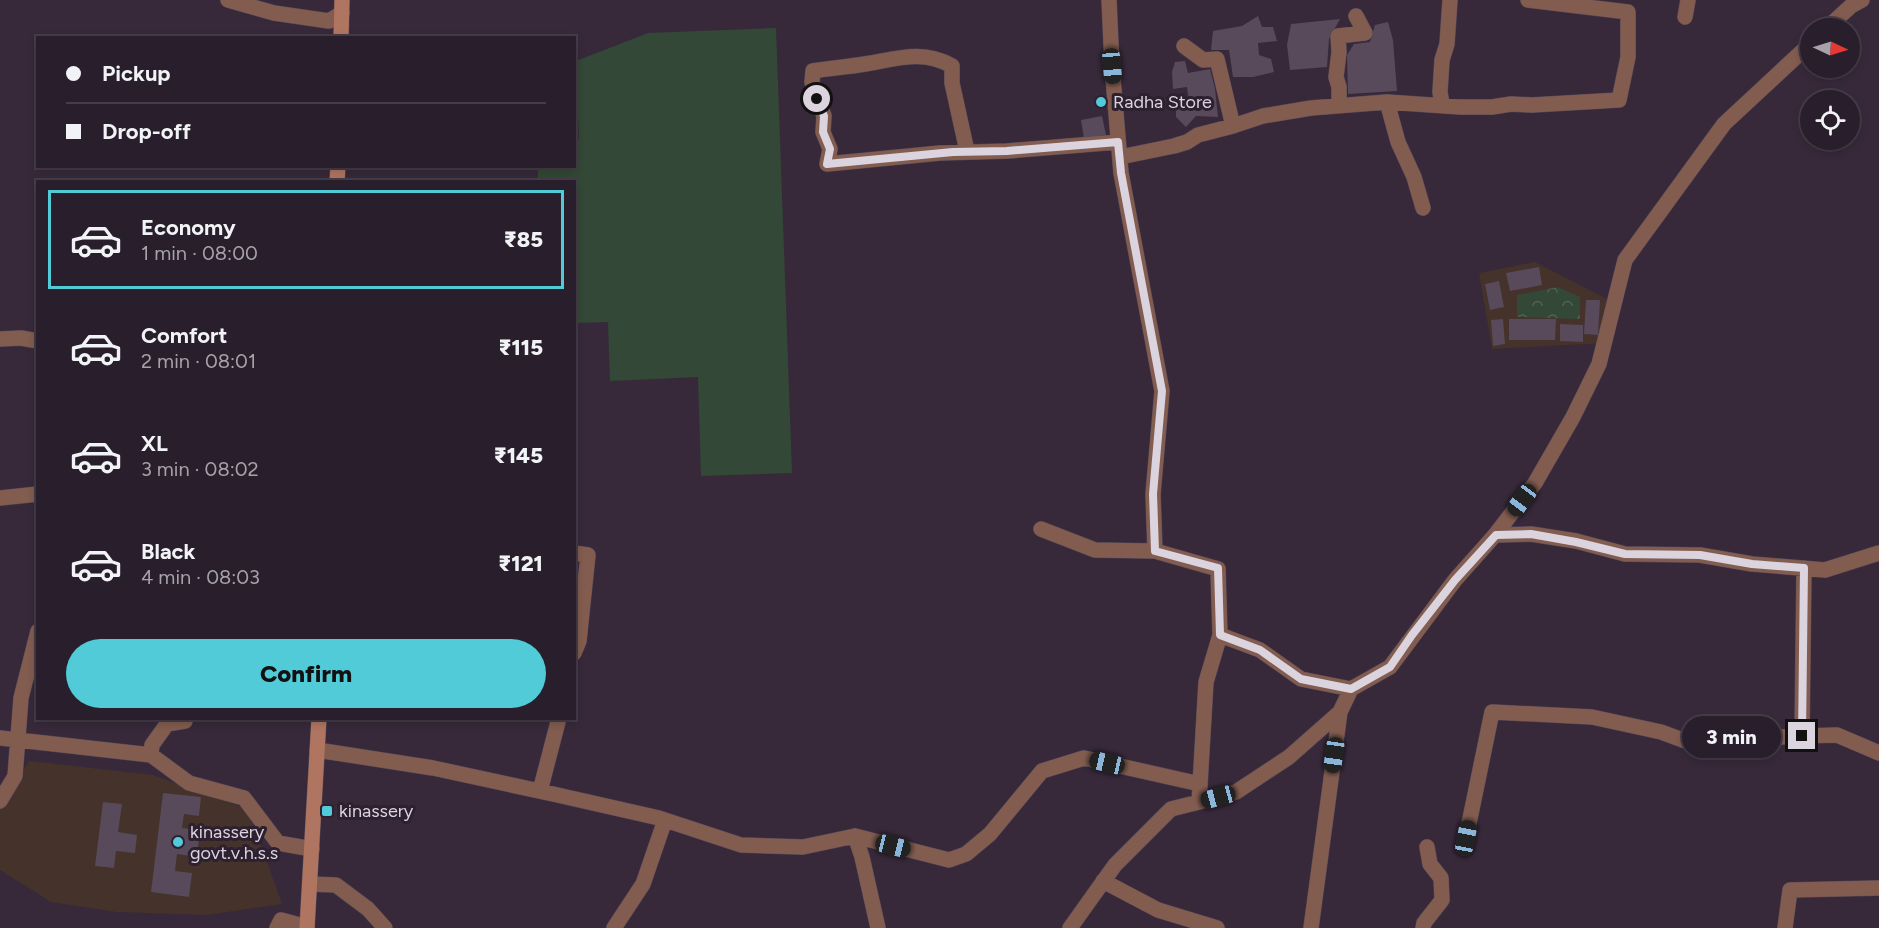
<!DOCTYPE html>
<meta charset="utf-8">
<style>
:root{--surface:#291f2c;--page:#352c38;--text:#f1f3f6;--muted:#a5a2a9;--line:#453d48;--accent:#52cbd9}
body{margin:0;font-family:Figtree,sans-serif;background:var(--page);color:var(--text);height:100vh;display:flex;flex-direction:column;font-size:22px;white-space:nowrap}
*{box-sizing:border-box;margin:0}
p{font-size:20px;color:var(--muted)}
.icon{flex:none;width:33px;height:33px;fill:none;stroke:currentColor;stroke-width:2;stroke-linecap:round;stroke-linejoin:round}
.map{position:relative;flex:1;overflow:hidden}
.side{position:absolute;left:36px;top:180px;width:540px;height:540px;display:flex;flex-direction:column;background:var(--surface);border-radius:0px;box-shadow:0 3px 9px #0003,0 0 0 2px var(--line)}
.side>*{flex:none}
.banner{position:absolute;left:36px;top:36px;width:540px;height:132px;border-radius:0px;box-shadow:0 3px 9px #0003,0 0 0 2px var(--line);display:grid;align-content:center;height:132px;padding:0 30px;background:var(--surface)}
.needle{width:39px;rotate:94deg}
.tools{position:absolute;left:1800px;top:18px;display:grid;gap:12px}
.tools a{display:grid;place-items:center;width:60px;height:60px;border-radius:50%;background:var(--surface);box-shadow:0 3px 9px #0003,0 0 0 2px var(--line);font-size:30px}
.end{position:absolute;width:27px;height:27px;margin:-14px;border:8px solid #dbd3de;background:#111;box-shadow:0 0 0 3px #111}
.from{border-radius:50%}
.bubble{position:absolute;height:42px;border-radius:21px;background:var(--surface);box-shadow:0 3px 9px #0003,0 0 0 2px var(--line);font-size:20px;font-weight:800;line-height:42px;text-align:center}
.car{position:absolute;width:18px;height:36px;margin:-18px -9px;border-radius:8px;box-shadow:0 0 4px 2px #0007;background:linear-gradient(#222 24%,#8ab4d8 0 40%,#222 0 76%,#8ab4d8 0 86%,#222 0)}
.banner b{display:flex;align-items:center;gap:21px;height:57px;font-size:22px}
.banner b+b{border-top:2px solid var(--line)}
.banner i{width:15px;height:15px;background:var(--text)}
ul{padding:10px 0 0;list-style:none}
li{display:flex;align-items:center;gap:18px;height:99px;margin:0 12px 9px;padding:0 18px;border:3px solid transparent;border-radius:0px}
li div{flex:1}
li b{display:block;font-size:22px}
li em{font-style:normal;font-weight:800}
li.selected{border-color:var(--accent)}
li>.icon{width:54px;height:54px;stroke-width:1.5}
.primary-button{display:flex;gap:12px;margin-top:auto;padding:12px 30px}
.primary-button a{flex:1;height:69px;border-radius:36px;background:var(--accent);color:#111;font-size:24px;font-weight:800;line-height:69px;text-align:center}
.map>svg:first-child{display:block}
.education{fill:#44322b}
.grass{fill:#334837}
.park{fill:url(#park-crowns)}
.building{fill:#58495b}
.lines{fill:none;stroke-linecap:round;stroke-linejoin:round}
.street-casing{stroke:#554858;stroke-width:16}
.secondary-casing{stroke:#554858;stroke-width:16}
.street{stroke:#825c4f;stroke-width:15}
.secondary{stroke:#b07560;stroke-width:15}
.route{stroke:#dbd3de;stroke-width:8}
.poi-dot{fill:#52cbd9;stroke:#2d2030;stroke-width:2}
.labels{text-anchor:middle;stroke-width:6;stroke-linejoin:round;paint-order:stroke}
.poi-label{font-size:18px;fill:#dbd3de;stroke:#2d2030;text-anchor:start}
</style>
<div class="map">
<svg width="1879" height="928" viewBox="0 0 1879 928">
<defs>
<pattern id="park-crowns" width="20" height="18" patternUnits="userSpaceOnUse" patternTransform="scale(1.5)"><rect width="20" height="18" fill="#334837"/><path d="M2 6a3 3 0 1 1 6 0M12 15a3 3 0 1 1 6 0" fill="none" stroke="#506254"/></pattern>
</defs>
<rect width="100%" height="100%" fill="#37293a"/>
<!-- education -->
<path class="education" d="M1535,262L1607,299L1606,343L1492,349L1479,273Z
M29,761L153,775L248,809L282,904L207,915L116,912L51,902L0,870V809Z"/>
<!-- grass -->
<path class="grass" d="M776,28L792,473L701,476L698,377L610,381L608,322L575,323L574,182L538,181V167L574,166L575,139H579L576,61L648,33Z"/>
<!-- park -->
<path class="park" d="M1558,287L1580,297V319L1517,317V295Z"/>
<!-- building -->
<path class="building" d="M1258,16L1262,27H1273L1277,41L1258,43L1259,55L1271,59L1274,72L1253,77H1233L1229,50H1211L1213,31L1242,26Z
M1340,19L1329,39L1327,67L1290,70L1287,45L1291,24Z
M1388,22L1393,40L1397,91L1348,94L1347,55L1354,44L1370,42L1375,25Z
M1185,61L1188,73L1210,69L1215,89L1218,117L1196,116L1186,127L1176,117V102H1189L1187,87L1173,89L1172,72L1175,62Z
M1102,116L1106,135L1084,139L1081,120Z
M1539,267L1542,285L1510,291L1506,273Z
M1499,281L1504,307L1490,310L1485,284Z
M1586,300H1600L1598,335L1584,334Z
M1503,319L1505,344L1493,346L1491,320Z
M1509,319H1556L1555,340H1509Z
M1560,324L1583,325V342L1560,341Z
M163,793L201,797L199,816L184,814L182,828L200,830L197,857L177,854L175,871L192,873L189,897L151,892Z
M103,802L122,804L118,832L137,835L135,853L116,851L114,868L95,866Z"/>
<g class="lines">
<!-- street casing -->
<g class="street-casing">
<path id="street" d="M228,0L274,13L329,21L342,13
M1685,17L1688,0
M1827,28L1851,6L1862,0
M1184,46L1203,60L1217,59L1233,126
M1387,102L1398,142L1414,177L1423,208
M1442,104L1440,92L1442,60L1447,44L1450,0
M1339,106V87L1336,77L1339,52L1338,36L1365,33L1356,16
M967,151L952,83V66C923,49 896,59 865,64C848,67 830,68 813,71L812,82L824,116L823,132L830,149L827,164L940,153L1007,151L1118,142
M1120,157L1174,146L1187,142L1198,135L1233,126L1263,116L1311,108L1387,102L1460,107H1492L1511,104L1532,105L1619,100L1628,57V12L1528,0
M0,339L21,338L38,341
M0,498L38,494
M1041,529L1095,550L1155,551
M1495,535L1535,483L1573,417L1599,364L1625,260L1724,124L1810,44
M574,553L588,555L579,641L574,653
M1804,568L1802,736L1837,735L1879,753
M1220,635L1260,650L1301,679L1351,689L1390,667L1455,580L1495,535L1531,534L1576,541L1625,554L1700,555L1752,564L1825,570L1879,553
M0,738L151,755L189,783L244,798L278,843L312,849
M317,750L433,768L553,794L659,818L741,845L803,847L855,836L862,857L878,928
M151,755L152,745L167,724L185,721L186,718
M540,791L559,718
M0,801L15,776L21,698L38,631
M1199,802L1236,792L1289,757L1340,712
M855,836L949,860L966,854L990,834L1042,771L1084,758L1200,784
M1466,838L1492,712L1592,717L1661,732L1688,742L1802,736
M1103,881L1158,910L1217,928
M310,884L336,885L368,909L385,928
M277,928L281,920L307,927
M614,928L643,884L665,820
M1070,928L1115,865L1171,809L1199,802L1206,682L1220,635L1218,569L1155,551L1153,494L1162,391L1121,173L1112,66L1109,0
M1311,928L1340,712L1351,689
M1423,928L1424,923L1442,900L1441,878L1430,864L1427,847
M1785,928L1790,890L1879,888"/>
</g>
<!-- secondary casing -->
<g class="secondary-casing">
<path id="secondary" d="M341,38L342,0
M337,182L338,166
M307,928L319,718"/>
</g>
<!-- street -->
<use href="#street" class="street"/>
<!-- secondary -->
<use href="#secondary" class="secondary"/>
</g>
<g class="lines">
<!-- route -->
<path class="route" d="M817,99L824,116L823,132L830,149L827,164L953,152L1007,151L1118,142L1121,173L1162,391L1153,494L1155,551L1218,568L1220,635L1260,650L1301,679L1351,689L1390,667L1412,635L1455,580L1496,535L1531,534L1576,542L1625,554L1700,555L1752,564L1804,568L1802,736"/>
</g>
<!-- markers -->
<g class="poi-dot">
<circle cx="1101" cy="102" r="6"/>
<rect x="321" y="805" width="12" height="12" rx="3"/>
<circle cx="178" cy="842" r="6"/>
</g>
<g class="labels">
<!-- poi labels -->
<g class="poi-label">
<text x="1113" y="108">Radha Store</text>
<text x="339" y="817">kinassery</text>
<text x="190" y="838">kinassery<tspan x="190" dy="21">govt.v.h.s.s</tspan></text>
</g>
</g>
</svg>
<div class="tools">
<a><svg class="needle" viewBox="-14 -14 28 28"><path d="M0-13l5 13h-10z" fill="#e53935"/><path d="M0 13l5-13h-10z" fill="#a5a2a9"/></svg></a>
<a><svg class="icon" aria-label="locate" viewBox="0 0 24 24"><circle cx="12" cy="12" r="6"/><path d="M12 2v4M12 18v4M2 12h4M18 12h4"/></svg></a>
</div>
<i class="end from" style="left:817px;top:99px"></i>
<i class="end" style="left:1802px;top:736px"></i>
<div class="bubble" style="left:1682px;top:716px;width:99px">3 min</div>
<i class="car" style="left:1112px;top:66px;rotate:175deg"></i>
<i class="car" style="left:1522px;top:500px;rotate:217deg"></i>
<i class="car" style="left:1334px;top:755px;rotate:188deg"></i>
<i class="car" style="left:1107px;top:763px;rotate:283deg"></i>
<i class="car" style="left:1218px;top:797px;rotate:255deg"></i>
<i class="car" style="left:1466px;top:838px;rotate:11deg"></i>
<i class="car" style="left:893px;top:846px;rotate:104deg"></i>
<div class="banner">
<b><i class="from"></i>Pickup</b>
<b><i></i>Drop-off</b>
</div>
<section class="side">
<ul>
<li class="selected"><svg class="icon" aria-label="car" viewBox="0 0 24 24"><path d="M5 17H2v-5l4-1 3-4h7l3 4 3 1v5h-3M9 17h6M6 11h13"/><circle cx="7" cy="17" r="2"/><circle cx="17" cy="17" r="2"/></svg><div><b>Economy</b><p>1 min · 08:00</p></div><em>₹85</em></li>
<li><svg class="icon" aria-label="car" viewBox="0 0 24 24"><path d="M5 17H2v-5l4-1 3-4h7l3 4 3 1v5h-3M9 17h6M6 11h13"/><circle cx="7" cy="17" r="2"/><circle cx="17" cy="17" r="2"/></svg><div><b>Comfort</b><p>2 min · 08:01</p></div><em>₹115</em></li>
<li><svg class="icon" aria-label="car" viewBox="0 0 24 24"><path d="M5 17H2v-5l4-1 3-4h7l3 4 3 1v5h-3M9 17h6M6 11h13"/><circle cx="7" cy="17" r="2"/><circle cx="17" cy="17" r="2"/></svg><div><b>XL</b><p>3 min · 08:02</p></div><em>₹145</em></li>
<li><svg class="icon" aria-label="car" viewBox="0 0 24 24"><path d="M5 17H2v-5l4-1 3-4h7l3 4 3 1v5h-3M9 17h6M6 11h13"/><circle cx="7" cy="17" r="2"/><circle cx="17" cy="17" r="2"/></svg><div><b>Black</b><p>4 min · 08:03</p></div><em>₹121</em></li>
</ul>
<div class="primary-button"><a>Confirm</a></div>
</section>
</div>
